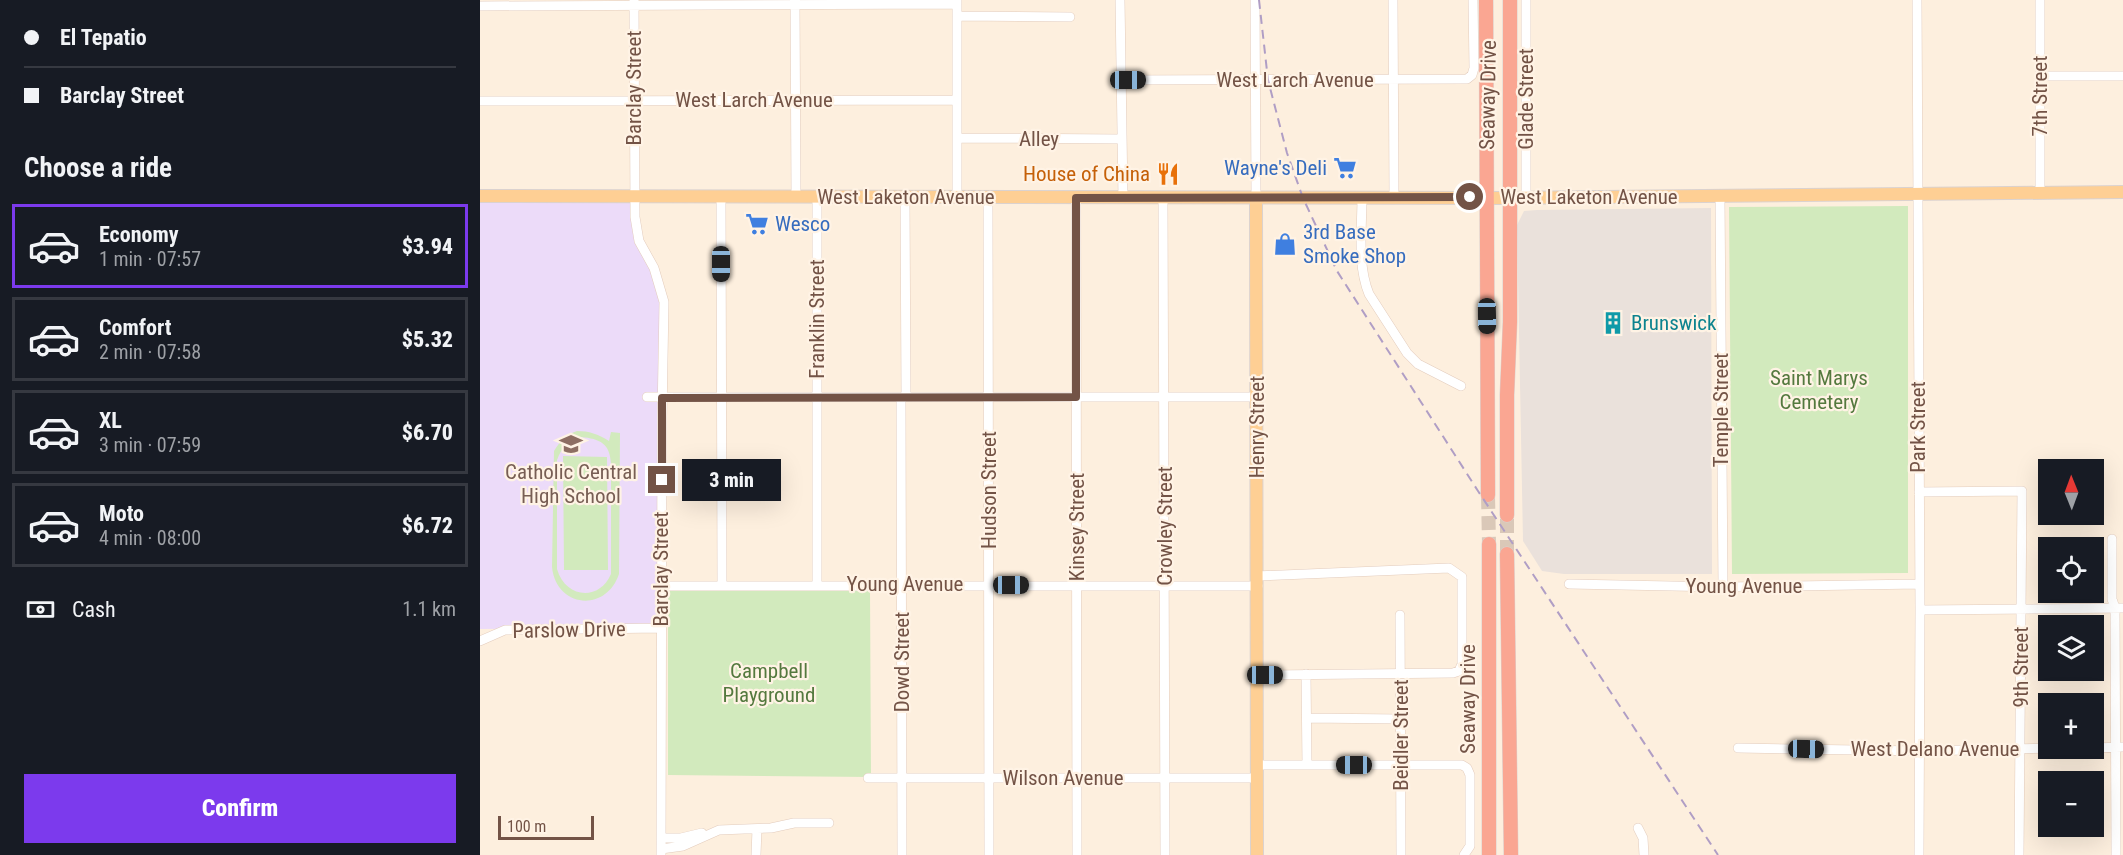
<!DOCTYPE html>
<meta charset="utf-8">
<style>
:root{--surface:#171b24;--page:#20242c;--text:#f1f3f6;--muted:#9ea1a6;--line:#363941;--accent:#7c3aed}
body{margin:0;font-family:"Roboto Condensed",sans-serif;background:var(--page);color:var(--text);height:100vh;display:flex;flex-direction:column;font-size:22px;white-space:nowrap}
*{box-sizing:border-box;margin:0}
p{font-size:20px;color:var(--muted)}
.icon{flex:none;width:33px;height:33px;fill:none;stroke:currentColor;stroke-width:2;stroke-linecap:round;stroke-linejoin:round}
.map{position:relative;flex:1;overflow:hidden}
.side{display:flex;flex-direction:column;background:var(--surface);width:480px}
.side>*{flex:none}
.guide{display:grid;align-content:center;height:132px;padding:0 24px;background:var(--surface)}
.needle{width:39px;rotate:359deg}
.fabs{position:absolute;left:1558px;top:459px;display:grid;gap:12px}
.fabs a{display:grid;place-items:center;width:66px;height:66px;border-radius:0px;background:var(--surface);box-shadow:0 6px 24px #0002;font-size:30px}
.scale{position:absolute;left:18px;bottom:15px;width:96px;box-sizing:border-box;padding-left:6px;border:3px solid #735346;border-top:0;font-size:16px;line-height:21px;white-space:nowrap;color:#735346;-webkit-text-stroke:4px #fff3e5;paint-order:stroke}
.end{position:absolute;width:27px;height:27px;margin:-14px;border:8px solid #735346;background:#fff;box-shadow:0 0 0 3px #fff}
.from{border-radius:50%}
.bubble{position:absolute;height:42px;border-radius:0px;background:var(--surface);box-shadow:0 6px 24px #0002;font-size:20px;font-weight:800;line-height:42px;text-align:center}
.car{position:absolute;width:18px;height:36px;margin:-18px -9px;border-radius:8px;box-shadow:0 0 4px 2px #0007;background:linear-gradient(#222 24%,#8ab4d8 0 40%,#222 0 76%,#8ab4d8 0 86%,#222 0)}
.guide b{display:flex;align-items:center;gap:21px;height:57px;font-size:22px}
.guide b+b{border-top:2px solid var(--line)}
.guide i{width:15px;height:15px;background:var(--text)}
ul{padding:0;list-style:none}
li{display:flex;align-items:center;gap:18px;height:84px;margin:0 12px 9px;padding:0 12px;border:3px solid var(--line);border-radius:0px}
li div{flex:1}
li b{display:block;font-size:22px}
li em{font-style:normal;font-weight:800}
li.selected{border-color:var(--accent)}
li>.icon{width:54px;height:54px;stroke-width:1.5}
h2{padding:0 24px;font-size:27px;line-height:72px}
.pay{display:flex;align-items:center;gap:15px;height:66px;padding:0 24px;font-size:22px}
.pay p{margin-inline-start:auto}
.button{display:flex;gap:12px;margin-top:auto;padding:12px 24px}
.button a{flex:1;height:69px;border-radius:0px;background:var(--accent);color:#fff;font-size:24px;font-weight:800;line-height:69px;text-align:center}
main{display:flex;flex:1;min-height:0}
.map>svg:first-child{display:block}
.industrial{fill:#eae1db}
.education{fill:#ecdbf9}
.green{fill:#d2eabd;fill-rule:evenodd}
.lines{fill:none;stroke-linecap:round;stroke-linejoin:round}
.highway-tunnel{stroke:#dac8b8;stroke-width:14;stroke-dasharray:14 7;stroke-linecap:butt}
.minor-casing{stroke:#e3ccbd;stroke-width:10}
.major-casing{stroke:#dbd2cf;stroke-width:14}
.highway-casing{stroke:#dbd2cf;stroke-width:15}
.minor{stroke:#fff;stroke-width:9}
.major{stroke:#fecf94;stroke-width:12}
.highway{stroke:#faa692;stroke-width:14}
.rail{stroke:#b09ec5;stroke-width:2;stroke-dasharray:9 6;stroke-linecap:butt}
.route{stroke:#735346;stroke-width:8}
.labels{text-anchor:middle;stroke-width:4.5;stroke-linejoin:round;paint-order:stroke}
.street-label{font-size:21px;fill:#735346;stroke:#fff3e5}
.shop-label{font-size:21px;fill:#366cbe;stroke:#fff3e5;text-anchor:start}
.food-label{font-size:21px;fill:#c56008;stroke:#fff3e5;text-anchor:end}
.culture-label{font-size:21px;fill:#0d838f;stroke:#fff3e5;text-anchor:start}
.park-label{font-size:21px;fill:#54793e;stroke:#fff3e5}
.education-label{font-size:21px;fill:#785e54;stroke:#fff3e5}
</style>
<main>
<section class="side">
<div class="guide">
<b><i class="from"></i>El Tepatio</b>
<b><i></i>Barclay Street</b>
</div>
<h2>Choose a ride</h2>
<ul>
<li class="selected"><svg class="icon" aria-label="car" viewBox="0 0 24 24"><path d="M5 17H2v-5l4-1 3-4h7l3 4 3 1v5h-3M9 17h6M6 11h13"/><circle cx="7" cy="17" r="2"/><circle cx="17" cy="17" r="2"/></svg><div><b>Economy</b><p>1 min · 07:57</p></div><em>$3.94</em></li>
<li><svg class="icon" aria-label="car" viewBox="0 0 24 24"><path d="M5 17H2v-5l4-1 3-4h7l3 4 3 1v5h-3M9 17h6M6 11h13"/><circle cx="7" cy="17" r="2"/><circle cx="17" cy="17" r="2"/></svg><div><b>Comfort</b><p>2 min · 07:58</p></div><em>$5.32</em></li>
<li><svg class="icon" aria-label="car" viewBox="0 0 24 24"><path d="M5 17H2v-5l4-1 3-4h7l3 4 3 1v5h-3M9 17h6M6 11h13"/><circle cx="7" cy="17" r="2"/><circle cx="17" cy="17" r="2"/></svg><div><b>XL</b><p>3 min · 07:59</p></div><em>$6.70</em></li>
<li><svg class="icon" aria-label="car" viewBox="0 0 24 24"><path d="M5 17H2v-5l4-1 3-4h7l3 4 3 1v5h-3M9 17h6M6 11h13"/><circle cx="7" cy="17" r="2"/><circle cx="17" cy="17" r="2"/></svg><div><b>Moto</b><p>4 min · 08:00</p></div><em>$6.72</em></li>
</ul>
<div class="pay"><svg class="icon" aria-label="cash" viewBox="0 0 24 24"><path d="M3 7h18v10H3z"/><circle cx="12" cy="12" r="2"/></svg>Cash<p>1.1 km</p></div>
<div class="button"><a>Confirm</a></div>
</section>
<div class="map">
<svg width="1643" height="855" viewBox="0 0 1643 855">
<rect width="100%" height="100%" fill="#fdefde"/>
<!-- industrial -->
<path class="industrial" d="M1231,208L1232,574H1084L1062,571L1043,541L1037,225L1044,211L1057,210Z"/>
<!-- education -->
<path class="education" d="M0,196L155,197V218L180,283L181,628L0,629Z"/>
<!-- green -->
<path class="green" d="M1428,206V573L1252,574L1249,207Z
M97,431C109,431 118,434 129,441L131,432L140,433L139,574C126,613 76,608 72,567L74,451C80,441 86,435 97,431ZM101,437C120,439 130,443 131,464V574C119,602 85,598 77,569V460C81,448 89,440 101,437Z
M83,456L127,457L128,570H84Z
M390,589L391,777L188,775V590Z"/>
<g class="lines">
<!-- highway-tunnel -->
<path class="highway-tunnel" d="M1008,495L1009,544
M1027,554V515"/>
<!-- minor casing -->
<g class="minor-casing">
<path id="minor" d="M154,0L155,217L159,241L174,268L184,302L182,417L181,855
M315,0L316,197
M640,0L643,198
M775,0L776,198
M913,0L914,197
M1437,0L1440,610L1439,855
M1560,0V193
M0,6L477,4
M477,16L590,17
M1560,76H1643
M640,80L987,79L992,75L994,68L993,0
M0,101L476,100
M477,138L641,139
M241,196L242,584
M425,197L426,397
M477,197V0
M508,197L509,855
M882,197C882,228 877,265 889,294L927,353L938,364L981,386
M1240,197L1243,587
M596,198L597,855
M683,198L685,855
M1046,198V0
M167,397H776
M421,397L422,855
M1439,492L1542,491L1539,855
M1632,539V599L1635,608L1636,855
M777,576L969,568L982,577V664L979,671L973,673L778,675
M337,584V197
M1089,584L1243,587L1439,584
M181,586H778
M1440,610L1643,608
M920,615L921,855
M0,641L25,630L181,628
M826,674L827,765
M827,718L921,719
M1258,748L1440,751L1580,748
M1614,748L1643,747
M778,765H982L987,768L990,775V846L984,855
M388,778H777
M1158,828L1163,838L1164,855
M181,838H201L222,833
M181,849L203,846L239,830L291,828L314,823H349
M276,855L277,829"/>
</g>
<!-- major casing -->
<g class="major-casing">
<path id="major" d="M0,196L1029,198L1643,192
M776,198L777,855"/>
</g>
<!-- highway casing -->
<g class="highway-casing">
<path id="highway" d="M1006,0L1008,495
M1027,515V395L1030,322V0
M1009,544V855
M1027,554L1031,855"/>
</g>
<!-- minor -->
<use href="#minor" class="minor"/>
<!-- major -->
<use href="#major" class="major"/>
<!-- highway -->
<use href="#highway" class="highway"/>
<!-- rail -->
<path class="rail" d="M779,0L788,80L807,153L823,198L857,271L998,491L1238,855"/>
</g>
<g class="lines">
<!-- route -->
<path class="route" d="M182,480V398L596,397V198L990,197"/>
</g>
<!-- icons -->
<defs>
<g id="supermarket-bare" transform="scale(1.8)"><path d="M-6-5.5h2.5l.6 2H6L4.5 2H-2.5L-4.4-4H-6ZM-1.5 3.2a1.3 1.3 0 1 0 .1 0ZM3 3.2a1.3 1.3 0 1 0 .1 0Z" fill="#3f7fe0" stroke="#fff3e5" stroke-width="2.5" paint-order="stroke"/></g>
<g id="restaurant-bare" transform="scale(1.8)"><path d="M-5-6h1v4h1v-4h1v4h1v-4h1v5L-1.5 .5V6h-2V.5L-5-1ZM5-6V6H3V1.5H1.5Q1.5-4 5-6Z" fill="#e8710a" stroke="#fff3e5" stroke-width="2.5" paint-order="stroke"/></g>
<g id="shop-bare" transform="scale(1.8)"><path d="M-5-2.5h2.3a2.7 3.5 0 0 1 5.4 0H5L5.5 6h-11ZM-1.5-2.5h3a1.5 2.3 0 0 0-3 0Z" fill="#3f7fe0" stroke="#fff3e5" stroke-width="2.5" paint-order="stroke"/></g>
<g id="building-bare" transform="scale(1.8)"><path d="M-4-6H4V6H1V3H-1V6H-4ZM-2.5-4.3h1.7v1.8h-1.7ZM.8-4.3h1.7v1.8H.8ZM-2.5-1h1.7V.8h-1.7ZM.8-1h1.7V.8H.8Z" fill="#0f9aa8" stroke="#fff3e5" stroke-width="2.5" paint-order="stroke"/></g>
<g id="school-bare" transform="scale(1.8)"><path d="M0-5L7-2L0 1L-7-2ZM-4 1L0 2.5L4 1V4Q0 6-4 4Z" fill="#8d6e63" stroke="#fff3e5" stroke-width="2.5" paint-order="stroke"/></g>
</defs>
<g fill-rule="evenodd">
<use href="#supermarket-bare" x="865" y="168"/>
<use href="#restaurant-bare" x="688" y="174"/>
<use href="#supermarket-bare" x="277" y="224"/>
<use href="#shop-bare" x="805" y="244"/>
<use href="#building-bare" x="1133" y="323"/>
<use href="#school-bare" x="91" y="444"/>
</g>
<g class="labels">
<!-- street labels -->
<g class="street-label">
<text x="815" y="87">West Larch Avenue</text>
<text transform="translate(154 88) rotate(-90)" y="7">Barclay Street</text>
<text transform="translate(1008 95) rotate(-89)" y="7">Seaway Drive</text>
<text transform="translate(1560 96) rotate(-90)" y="7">7th Street</text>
<text transform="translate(1046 99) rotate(-90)" y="7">Glade Street</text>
<text x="274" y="107">West Larch Avenue</text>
<text x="559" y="146">Alley</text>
<text x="426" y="204">West Laketon Avenue</text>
<text x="1109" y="204">West Laketon Avenue</text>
<text transform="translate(337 319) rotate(-90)" y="7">Franklin Street</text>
<text transform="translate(1241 410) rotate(-90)" y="7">Temple Street</text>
<text transform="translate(777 427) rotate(-90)" y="7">Henry Street</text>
<text transform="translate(1438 427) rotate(-90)" y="7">Park Street</text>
<text transform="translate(509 490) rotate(-90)" y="7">Hudson Street</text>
<text transform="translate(685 526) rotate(-90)" y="7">Crowley Street</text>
<text transform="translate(597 527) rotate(-90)" y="7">Kinsey Street</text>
<text transform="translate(181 569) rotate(-90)" y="7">Barclay Street</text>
<text x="425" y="591">Young Avenue</text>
<text x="1264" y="593">Young Avenue</text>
<text transform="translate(89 630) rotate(-1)" y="7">Parslow Drive</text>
<text transform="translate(422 662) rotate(-90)" y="7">Dowd Street</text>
<text transform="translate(1541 667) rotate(-90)" y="7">9th Street</text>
<text transform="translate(988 699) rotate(-90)" y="7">Seaway Drive</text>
<text transform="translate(921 735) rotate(-90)" y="7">Beidler Street</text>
<text x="1455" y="756">West Delano Avenue</text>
<text x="583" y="785">Wilson Avenue</text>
</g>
<!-- shop labels -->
<g class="shop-label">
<text x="847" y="175" text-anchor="end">Wayne's Deli</text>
<text x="295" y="231">Wesco</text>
<text x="823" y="239">3rd Base<tspan x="823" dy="24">Smoke Shop</tspan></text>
</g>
<!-- food labels -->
<g class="food-label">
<text x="670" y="181">House of China</text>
</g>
<!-- culture labels -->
<g class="culture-label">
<text x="1151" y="330">Brunswick</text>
</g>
<!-- park labels -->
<g class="park-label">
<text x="1339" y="385">Saint Marys<tspan x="1339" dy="24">Cemetery</tspan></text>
<text x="289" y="678">Campbell<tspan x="289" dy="24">Playground</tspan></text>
</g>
<!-- education labels -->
<g class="education-label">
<text x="91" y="479">Catholic Central<tspan x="91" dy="24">High School</tspan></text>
</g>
</g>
</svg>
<div class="fabs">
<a><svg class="needle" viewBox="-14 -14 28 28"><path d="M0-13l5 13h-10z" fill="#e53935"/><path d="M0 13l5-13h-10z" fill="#9ea1a6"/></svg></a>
<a><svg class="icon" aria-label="locate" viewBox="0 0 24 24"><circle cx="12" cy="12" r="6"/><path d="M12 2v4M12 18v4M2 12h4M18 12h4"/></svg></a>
<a><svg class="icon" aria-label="layers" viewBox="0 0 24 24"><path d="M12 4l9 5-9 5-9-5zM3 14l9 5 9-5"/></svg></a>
<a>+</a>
<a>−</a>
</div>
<div class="scale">100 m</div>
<i class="end from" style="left:990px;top:197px"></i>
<i class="end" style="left:182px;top:480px"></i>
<div class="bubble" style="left:202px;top:459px;width:99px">3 min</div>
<i class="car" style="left:648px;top:80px;rotate:90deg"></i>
<i class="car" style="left:241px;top:264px;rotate:180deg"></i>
<i class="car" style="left:1007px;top:316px;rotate:179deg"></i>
<i class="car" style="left:531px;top:585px;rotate:90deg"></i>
<i class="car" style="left:785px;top:675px;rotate:90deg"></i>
<i class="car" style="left:1326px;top:749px;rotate:91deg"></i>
<i class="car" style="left:874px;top:765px;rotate:270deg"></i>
</div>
</main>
